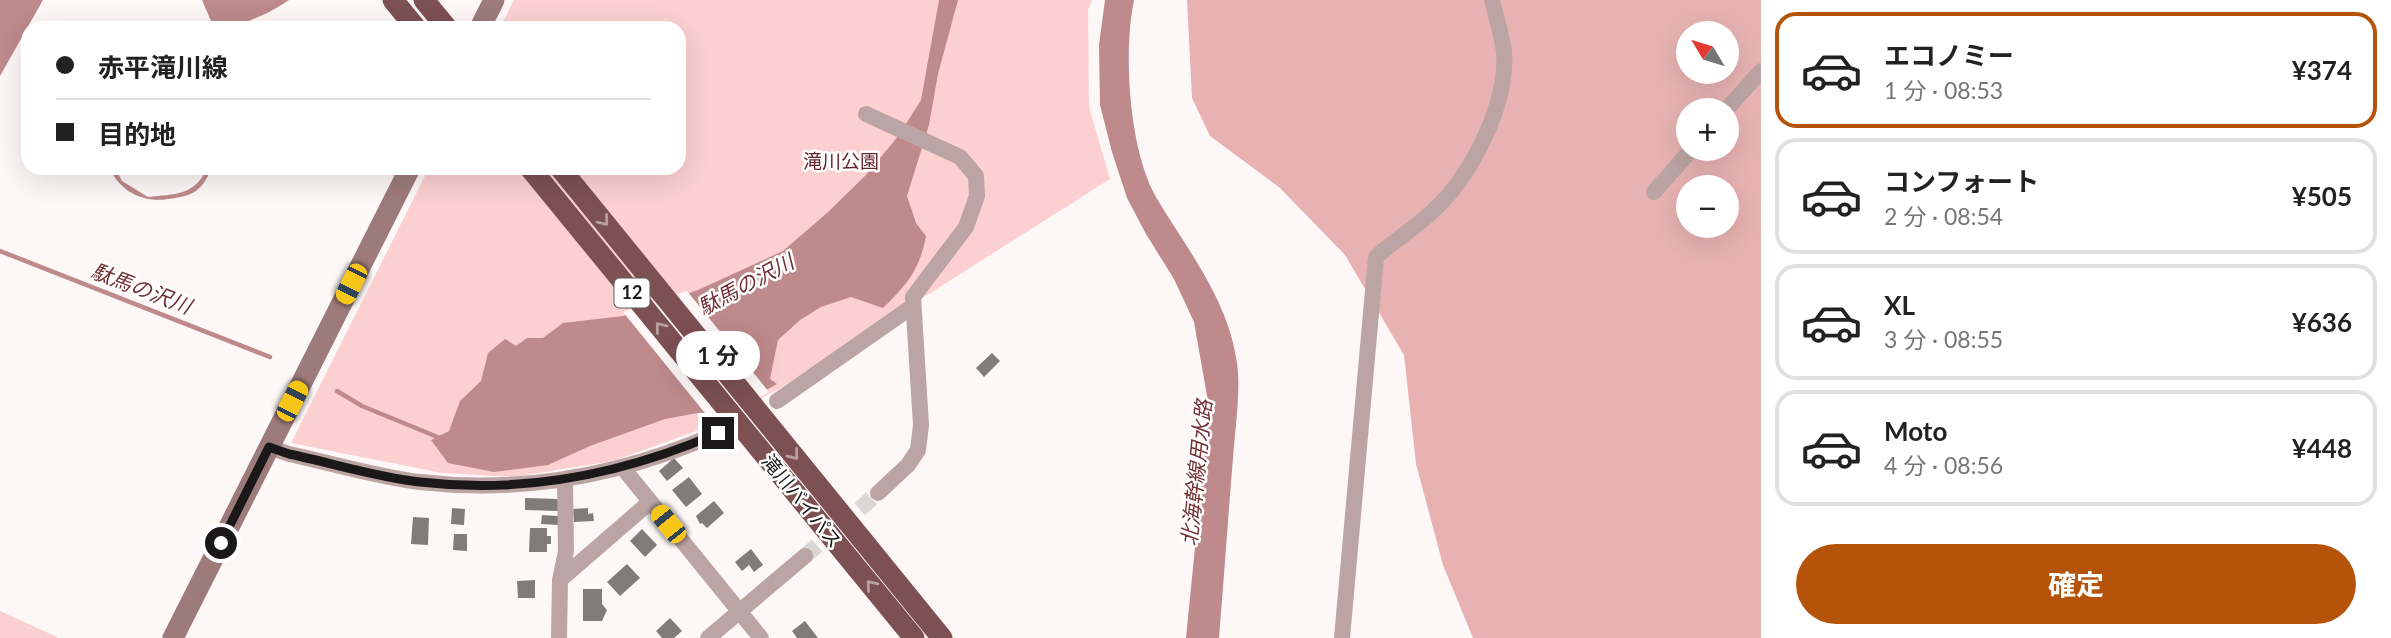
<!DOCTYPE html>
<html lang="ja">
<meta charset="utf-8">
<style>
:root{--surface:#fff;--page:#f6f6f6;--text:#222;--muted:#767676;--line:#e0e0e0;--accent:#b45309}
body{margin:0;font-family:Lato,"Noto Sans JP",sans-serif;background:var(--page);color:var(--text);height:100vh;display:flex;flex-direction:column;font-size:26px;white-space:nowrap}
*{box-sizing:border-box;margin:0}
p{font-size:23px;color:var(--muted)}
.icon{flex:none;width:38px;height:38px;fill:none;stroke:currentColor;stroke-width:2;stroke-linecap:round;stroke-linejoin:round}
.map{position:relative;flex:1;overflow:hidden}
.details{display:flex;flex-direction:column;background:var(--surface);width:630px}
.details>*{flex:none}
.banner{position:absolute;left:21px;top:21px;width:665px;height:154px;border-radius:21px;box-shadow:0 7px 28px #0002;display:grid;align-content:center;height:154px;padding:0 35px;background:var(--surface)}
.needle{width:46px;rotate:308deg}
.controls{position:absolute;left:1676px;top:21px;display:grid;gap:14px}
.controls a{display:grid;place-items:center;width:63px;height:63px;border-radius:50%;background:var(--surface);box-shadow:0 7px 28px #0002;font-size:35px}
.end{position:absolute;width:32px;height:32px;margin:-16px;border:9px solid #1a1818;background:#fff;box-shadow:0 0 0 4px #fff}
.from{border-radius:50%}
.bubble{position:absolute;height:49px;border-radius:24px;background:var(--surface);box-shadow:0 7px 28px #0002;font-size:23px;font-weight:700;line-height:49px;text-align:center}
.car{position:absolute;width:21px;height:42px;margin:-21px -10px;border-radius:9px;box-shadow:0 0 5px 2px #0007;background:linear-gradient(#f5c518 24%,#345 0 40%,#f5c518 0 76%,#345 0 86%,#f5c518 0)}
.banner b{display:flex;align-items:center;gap:24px;height:66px;font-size:26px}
.banner b+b{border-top:2px solid var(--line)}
.banner i{width:18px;height:18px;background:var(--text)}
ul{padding:12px 0 0;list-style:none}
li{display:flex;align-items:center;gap:21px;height:116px;margin:0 14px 10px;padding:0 21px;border:4px solid var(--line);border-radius:21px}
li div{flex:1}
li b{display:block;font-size:26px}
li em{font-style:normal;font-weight:700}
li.active{border-color:var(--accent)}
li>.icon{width:63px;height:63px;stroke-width:1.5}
.button{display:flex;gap:14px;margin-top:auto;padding:14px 35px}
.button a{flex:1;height:80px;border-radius:42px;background:var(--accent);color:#fff;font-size:28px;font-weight:700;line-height:80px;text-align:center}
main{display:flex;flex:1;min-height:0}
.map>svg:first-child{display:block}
.green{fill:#fcd0d1}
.forest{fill:#e8b2b2;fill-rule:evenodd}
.water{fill:#be8a8b}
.pier{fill:#fdf7f7}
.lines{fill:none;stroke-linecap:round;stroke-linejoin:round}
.stream{stroke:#be8a8b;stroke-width:4.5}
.building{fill:#817c7c}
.minor-tunnel{stroke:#dbd6d6;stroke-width:16;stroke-dasharray:16 8;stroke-linecap:butt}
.minor{stroke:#bca4a4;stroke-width:16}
.secondary{stroke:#9e7b7b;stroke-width:21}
.trunk{stroke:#7d5052;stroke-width:21}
.oneway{stroke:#b89fa0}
.route{stroke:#1a1818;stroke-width:9}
.labels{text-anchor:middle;stroke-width:5;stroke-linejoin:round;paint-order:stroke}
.shield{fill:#fff;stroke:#5f5d5d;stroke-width:2}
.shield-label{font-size:18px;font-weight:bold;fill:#1a1818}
.park-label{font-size:19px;fill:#67262c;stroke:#fff}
.street-label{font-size:19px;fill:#1a1818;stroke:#fff}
.water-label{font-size:21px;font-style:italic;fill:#733035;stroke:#fff}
</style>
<main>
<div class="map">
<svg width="1761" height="638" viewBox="0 0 1761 638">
<rect width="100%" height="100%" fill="#fdf7f7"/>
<!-- green -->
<path class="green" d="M514,0H1092L1088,10L1089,107L1110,179L779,389L694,432L613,461L513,477L442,473L291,443L429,168H679V28H500Z
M0,611L59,638H0Z"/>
<!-- forest -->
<path class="forest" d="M1187,0H1761V638H1473L1443,565L1416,464L1404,355L1345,255L1280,188L1210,136L1192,98ZM1689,33H1727V72H1689ZM1689,110H1727V149H1689ZM1689,187H1727V226H1689Z"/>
<!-- water -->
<path class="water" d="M0,0H43L0,76Z
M202,0H289C269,14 238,28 214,28Z
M939,0H958L938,74L929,125L907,196L916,223L926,236C920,269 907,285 883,308L851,297L821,307L800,320L778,340L770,379L777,384L710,421L698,413L665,419L590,446L548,465L494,472L448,463L431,440L449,431L460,401L481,381L488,353L505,339L516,346L527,338H543L563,323L623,316L698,290L783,251L827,213L866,175L899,135L921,100Z
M1105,0H1134C1123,53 1129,150 1156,197C1188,251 1228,299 1237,363C1241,392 1235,429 1233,458C1228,518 1224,578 1219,638H1186L1209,407L1194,322L1174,279L1146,234L1127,198L1112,152L1100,105L1099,45Z
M109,168H115L122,181L148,197C174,194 195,196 207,168H212C208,176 204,185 196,191C190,195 182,197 175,198C146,204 123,195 109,168Z"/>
<!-- pier -->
<path class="pier" d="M687,291L769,392L713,423L623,312Z"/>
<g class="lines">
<!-- stream -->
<path class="stream" d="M0,251L270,357
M337,391L362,406L440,438"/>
</g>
<!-- building -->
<path class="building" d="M992,353L1000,361L984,377L976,368Z
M674,458L683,468L667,481L659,471Z
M689,477L702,494L686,507L672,490Z
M525,498L559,499L558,511L525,510Z
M714,501L724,513L707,528L702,523L700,524L696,516Z
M452,508L465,509L464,525L451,524Z
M588,508V514L593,513L594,521L574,522L573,509Z
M542,515L558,516V525L541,524Z
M413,517L429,518L428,545L411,544Z
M530,528H547V536H551V544H547V552H529Z
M642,529L657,545L645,557L630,541Z
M454,534H467V551L453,550Z
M751,549L763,565L754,572L749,565L742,571L735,562Z
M627,564L640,578L620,596L607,582Z
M535,580V598H518L517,581Z
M583,589H602V604L607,610L602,621H583Z
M670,618L682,631L674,638H662L656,631Z
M805,621L818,638H797L792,631Z"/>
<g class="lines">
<!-- minor-tunnel -->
<path class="minor-tunnel" d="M805,556L878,493"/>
<!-- minor -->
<path class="minor" d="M1726,110L1761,71
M866,114L960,157L976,176L977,196L966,227L913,297L921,425L918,450L908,465L878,493
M1654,192L1692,149
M777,401L913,306
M269,447L289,454C331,463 378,477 420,482C524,494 623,475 718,433
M623,468L761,638
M560,580L566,551L565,480
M559,638L560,580L650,502
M708,638L805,556
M1342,638L1376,257C1395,240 1415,228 1434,210C1471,176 1508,104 1504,52C1502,35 1496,17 1492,0"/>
<!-- secondary -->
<path class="secondary" d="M480,28L494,0
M173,638L410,168"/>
<!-- trunk -->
<path class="trunk" d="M393,0L416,28
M424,0L447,28
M530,168L914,638
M560,168L942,638"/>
</g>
<!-- one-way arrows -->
<defs><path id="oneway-chevron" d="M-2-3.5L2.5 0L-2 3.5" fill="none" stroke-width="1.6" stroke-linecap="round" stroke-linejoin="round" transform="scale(1.75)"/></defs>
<g class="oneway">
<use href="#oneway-chevron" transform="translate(604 221) rotate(51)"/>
<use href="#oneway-chevron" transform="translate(660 327) rotate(-129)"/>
<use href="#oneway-chevron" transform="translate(794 455) rotate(51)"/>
<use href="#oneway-chevron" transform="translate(871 585) rotate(-129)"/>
</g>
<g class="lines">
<!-- route -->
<path class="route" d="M221,543L269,447L289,454C332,463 376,477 420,482C523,494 624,474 718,433"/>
</g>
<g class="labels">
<!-- shield labels -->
<rect class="shield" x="614.5" y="278.5" width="35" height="29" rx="5"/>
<g class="shield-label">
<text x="632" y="299">12</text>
</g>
<!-- park labels -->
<g class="park-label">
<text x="841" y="168">滝川公園</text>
</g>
<!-- street labels -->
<g class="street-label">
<text transform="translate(802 501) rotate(51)" y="7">滝川バイパス</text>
</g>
<!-- water labels -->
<g class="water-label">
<text transform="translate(746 285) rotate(-28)" y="7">駄馬の沢川</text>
<text transform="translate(141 289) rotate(21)" y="7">駄馬の沢川</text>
<text transform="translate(1197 473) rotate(-84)" y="7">北海幹線用水路</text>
</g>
</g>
</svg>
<div class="controls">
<a><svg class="needle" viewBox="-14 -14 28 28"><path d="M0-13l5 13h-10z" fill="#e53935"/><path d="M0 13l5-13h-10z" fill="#767676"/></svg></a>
<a>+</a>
<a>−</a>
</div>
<i class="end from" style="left:221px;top:543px"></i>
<i class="end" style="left:718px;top:433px"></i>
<div class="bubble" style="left:676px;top:331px;width:84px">1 分</div>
<i class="car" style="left:351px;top:284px;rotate:207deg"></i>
<i class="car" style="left:292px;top:401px;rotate:27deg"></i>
<i class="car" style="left:668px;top:524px;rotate:321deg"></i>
<div class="banner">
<b><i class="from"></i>赤平滝川線</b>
<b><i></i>目的地</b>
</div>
</div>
<section class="details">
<ul>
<li class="active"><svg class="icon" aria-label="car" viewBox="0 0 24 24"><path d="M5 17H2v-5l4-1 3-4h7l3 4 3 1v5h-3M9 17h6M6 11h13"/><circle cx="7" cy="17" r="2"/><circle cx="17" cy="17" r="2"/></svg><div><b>エコノミー</b><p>1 分 · 08:53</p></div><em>¥374</em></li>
<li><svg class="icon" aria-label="car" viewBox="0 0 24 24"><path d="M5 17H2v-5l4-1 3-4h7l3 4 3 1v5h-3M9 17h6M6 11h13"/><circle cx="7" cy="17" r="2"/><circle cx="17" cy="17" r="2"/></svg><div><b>コンフォート</b><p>2 分 · 08:54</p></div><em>¥505</em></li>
<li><svg class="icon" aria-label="car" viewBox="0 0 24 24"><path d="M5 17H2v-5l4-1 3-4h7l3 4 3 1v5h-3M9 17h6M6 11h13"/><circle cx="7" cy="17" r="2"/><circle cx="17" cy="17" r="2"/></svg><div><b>XL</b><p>3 分 · 08:55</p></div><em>¥636</em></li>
<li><svg class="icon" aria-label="car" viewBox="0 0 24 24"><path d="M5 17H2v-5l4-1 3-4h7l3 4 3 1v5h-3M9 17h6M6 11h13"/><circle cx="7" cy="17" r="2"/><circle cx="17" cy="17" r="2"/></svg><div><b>Moto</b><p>4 分 · 08:56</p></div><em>¥448</em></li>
</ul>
<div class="button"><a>確定</a></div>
</section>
</main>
